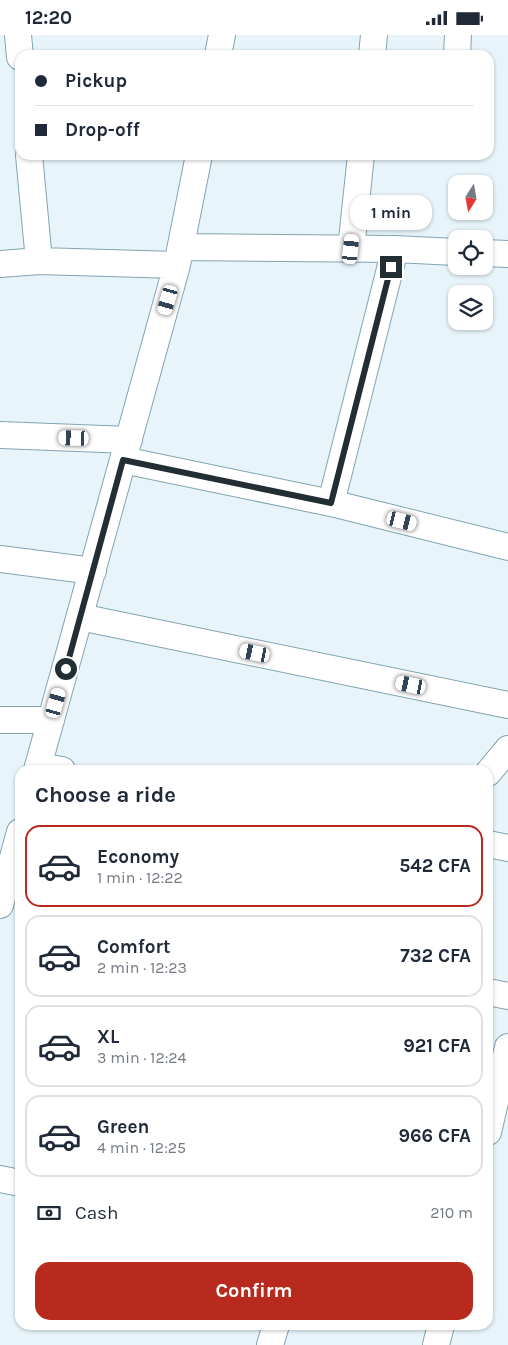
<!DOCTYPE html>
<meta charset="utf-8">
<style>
:root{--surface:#fff;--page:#f2f2f3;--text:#1f2937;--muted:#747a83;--line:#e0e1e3;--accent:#b82a1d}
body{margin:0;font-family:Karla,sans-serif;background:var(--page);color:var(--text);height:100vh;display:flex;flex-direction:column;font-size:19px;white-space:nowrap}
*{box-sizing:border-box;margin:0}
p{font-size:16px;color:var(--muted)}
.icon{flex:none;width:28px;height:28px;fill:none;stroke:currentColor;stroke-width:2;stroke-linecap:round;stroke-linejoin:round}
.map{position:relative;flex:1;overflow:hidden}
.sheet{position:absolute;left:15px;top:730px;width:478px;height:565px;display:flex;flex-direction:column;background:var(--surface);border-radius:15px;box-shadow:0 1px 4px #0004}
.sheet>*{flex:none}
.hud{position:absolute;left:15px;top:15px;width:479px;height:110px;border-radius:15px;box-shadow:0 1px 4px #0004;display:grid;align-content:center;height:110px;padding:0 20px;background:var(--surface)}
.needle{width:32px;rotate:191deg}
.buttons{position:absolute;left:448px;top:140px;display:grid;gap:10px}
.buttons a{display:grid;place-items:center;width:45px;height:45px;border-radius:10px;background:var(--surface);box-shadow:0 1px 4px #0004;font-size:25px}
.end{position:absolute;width:22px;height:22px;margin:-11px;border:6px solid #212f34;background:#fff;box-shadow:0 0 0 2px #fff}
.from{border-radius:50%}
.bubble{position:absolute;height:35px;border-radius:15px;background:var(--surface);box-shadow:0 1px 4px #0004;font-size:16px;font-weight:700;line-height:35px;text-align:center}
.car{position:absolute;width:15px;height:30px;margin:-15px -8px;border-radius:6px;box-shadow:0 0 4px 1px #0007;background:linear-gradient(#fff 24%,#345 0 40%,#fff 0 76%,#345 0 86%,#fff 0)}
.hud b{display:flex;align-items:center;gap:18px;height:48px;font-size:19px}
.hud b+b{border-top:1px solid var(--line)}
.hud i{width:12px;height:12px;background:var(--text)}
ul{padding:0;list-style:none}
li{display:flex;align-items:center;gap:15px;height:82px;margin:0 10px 8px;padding:0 10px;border:2px solid var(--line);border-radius:15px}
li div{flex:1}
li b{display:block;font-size:19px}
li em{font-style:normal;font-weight:700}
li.active{border-color:var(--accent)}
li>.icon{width:45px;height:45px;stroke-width:1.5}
h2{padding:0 20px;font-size:22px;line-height:60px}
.pay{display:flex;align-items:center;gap:12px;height:55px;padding:0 20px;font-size:19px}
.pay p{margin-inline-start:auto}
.action{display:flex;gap:10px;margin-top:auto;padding:10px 20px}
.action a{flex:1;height:58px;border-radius:15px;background:var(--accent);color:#fff;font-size:20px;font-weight:700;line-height:58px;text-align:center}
.status{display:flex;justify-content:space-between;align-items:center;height:35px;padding:0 25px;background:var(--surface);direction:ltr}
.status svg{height:14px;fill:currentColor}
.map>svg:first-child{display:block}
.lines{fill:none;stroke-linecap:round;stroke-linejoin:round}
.street-casing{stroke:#82a4b2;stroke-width:28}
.street{stroke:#fff;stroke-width:26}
.route{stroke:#212f34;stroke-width:6}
</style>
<div class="status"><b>12:20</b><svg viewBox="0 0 49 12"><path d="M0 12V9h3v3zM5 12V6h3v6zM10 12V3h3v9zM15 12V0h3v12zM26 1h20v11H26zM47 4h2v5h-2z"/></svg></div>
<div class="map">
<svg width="508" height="1310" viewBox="0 0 508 1310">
<rect width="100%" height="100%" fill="#e7f5fb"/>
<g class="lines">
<!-- street casing -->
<g class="street-casing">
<path id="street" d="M18,0L20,22
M218,20L222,0
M372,20L374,0
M457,20L458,0
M29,120L39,226
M181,212L395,214L456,217
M351,214L361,120
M484,218L508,219
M0,229L39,226L177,230
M0,400L129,405
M123,425L331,468L508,512
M331,468L395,214
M0,524L93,536
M80,582L508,670
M0,685H51
M38,731L62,735
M37,735L177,230L199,120
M488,738L508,714
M488,809L508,813
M0,870L20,797
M488,957L508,961
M488,1097L508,1012
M0,1144L20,1148
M270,1310L276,1290
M436,1310L441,1290"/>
</g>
<!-- street -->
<use href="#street" class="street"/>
</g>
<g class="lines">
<!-- route -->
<path class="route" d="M66,634L123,425L331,468L391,232"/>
</g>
</svg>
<div class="buttons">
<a><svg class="needle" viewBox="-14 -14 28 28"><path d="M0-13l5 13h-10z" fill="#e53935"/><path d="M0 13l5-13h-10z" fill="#747a83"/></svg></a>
<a><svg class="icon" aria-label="locate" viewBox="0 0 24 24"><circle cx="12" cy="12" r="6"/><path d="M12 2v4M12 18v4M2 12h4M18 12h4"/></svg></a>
<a><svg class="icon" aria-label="layers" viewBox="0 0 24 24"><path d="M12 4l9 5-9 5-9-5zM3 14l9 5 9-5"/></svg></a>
</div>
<i class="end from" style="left:66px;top:634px"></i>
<i class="end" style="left:391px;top:232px"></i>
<div class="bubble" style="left:350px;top:160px;width:82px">1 min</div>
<i class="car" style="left:351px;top:214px;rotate:6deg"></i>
<i class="car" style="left:168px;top:265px;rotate:196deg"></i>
<i class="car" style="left:74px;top:403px;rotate:272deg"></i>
<i class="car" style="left:402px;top:486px;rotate:104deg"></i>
<i class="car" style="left:255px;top:618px;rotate:282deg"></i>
<i class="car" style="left:411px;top:650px;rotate:282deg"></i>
<i class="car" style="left:56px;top:668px;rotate:16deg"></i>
<div class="hud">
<b><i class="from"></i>Pickup</b>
<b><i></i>Drop-off</b>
</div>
<section class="sheet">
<h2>Choose a ride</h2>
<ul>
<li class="active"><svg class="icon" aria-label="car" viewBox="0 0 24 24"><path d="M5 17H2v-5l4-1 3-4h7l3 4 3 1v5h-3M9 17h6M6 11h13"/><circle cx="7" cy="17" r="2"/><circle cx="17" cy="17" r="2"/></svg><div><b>Economy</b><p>1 min · 12:22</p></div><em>542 CFA</em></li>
<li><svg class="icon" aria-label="car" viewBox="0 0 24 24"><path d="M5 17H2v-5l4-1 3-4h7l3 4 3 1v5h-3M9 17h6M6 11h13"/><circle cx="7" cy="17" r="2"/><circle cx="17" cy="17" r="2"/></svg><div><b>Comfort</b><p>2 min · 12:23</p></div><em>732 CFA</em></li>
<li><svg class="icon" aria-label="car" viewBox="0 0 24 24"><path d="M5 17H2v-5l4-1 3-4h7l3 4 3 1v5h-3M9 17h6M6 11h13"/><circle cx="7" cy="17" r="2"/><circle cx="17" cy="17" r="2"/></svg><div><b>XL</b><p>3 min · 12:24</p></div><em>921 CFA</em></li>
<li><svg class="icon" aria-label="car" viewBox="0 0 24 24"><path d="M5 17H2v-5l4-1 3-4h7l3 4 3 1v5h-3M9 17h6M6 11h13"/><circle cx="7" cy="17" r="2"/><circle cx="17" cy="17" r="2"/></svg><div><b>Green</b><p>4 min · 12:25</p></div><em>966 CFA</em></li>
</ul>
<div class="pay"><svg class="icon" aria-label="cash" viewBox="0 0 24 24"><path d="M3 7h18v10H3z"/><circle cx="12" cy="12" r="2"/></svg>Cash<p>210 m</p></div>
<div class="action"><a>Confirm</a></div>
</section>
</div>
